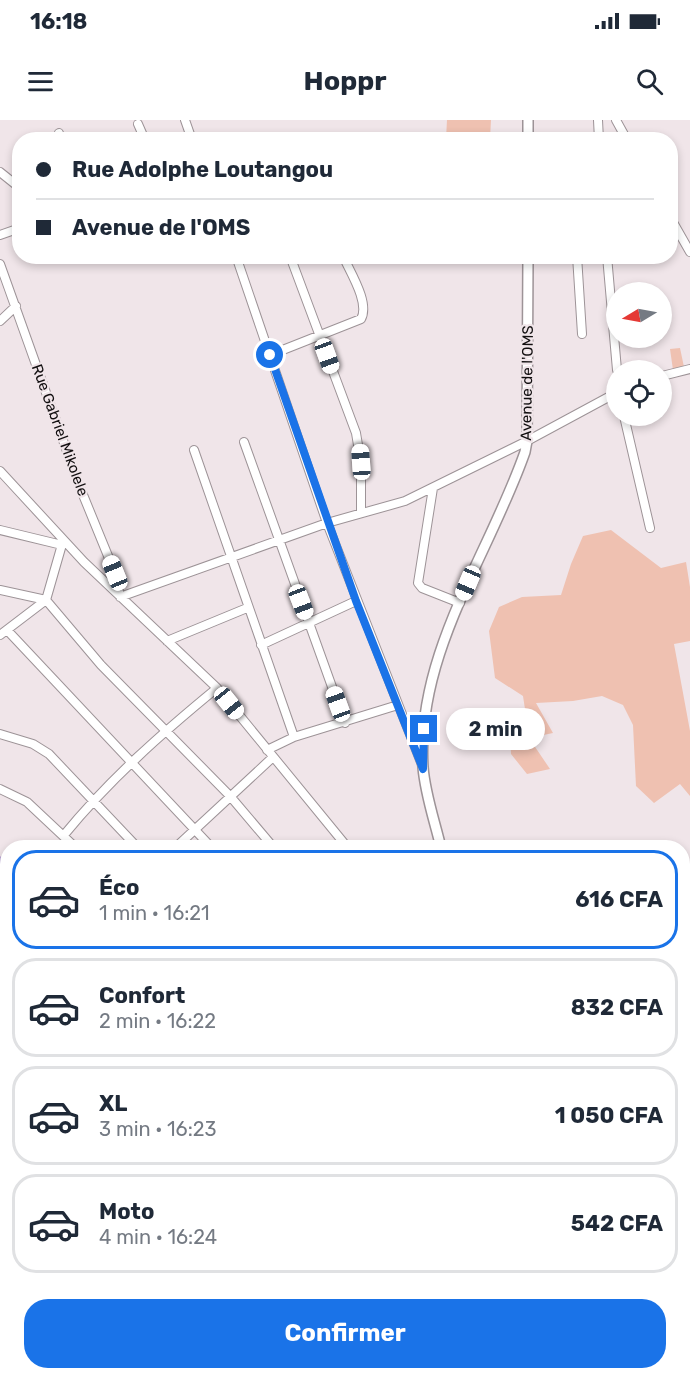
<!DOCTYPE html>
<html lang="fr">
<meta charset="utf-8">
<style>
:root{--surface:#fff;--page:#f2f2f3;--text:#1f2937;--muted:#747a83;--line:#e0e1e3;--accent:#1a73e8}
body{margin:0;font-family:Rubik,sans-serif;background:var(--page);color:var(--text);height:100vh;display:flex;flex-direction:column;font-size:22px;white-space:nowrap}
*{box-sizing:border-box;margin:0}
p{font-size:20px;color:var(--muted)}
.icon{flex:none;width:33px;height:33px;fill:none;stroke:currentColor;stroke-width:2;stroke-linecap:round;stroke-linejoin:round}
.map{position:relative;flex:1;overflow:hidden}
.side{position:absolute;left:0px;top:720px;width:690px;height:540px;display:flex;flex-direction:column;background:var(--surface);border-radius:24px 24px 0 0;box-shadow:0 3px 9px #0003}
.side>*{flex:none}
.hud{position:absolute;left:12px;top:12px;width:666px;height:132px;border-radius:24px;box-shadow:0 3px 9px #0003;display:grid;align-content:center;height:132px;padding:0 24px;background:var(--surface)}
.needle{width:39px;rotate:260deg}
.buttons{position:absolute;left:606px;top:162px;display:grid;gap:12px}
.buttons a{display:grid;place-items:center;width:66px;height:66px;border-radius:50%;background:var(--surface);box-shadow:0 3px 9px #0003;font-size:30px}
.end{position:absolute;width:27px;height:27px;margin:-14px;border:8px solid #1a73e8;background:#fff;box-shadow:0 0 0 3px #fff}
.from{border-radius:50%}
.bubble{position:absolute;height:42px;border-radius:21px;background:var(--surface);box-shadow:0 3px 9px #0003;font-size:20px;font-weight:700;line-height:42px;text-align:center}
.car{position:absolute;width:18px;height:36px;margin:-18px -9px;border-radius:8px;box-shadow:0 0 4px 2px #0007;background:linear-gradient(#fff 24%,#345 0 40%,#fff 0 76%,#345 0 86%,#fff 0)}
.hud b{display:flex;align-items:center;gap:21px;height:57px;font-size:22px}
.hud b+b{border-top:2px solid var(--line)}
.hud i{width:15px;height:15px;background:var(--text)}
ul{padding:10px 0 0;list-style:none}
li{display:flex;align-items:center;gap:18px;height:99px;margin:0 12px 9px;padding:0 12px;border:3px solid var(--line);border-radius:24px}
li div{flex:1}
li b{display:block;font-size:22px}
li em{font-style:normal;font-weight:700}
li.current{border-color:var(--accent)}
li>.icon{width:54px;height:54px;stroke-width:1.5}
.cta{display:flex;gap:12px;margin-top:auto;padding:12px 24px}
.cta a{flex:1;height:69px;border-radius:24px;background:var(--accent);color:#fff;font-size:24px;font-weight:700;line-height:69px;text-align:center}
.status{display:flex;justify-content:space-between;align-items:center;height:42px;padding:0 30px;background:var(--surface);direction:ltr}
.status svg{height:16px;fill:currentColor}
header{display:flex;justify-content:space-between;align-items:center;height:78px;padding:0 24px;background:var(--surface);font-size:27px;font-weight:700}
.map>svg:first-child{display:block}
.green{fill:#efc1b1}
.water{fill:#bba6d6}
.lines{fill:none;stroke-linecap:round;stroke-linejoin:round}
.minor-casing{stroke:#9d9397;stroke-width:10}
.tertiary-casing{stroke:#9d9397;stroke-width:12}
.minor{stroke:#fff;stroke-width:8}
.tertiary{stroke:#fff;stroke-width:9}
.route{stroke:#1a73e8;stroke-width:8}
.labels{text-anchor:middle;stroke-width:4.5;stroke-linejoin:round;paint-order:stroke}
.street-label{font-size:15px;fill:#120f10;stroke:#f0e5e9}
</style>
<div class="status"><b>16:18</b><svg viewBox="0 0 49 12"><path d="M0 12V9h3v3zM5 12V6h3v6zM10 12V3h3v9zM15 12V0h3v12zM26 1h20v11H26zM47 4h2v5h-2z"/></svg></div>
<header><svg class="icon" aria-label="menu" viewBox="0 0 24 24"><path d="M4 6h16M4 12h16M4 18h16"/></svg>Hoppr<svg class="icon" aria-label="search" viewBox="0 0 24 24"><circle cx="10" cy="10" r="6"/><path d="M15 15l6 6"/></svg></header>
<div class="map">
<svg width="690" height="1260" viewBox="0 0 690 1260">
<rect width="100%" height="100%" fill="#f0e5e9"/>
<!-- green -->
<path class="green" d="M447,0H491L490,19H446Z
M680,228L684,247L673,250L670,229Z
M611,410L661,448L686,442L690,467V521L674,524L690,611V676L680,664L654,683L636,666L633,605L623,585L602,576L573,581L536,583L553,613L529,618L550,649L527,654L511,634L510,615L528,609L523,576L495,558L489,511L499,487L522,477L561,475L571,444L583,416Z
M0,792L7,797L8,901L0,908Z
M682,872L690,874V1185L682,1180Z
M683,1199L690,1203V1260H674L667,1253L682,1252Z
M164,1253V1252L207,1253L206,1260H164Z"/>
<!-- water -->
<path class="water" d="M0,736L7,742V797L0,792Z
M207,1253H341L343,1260H206Z"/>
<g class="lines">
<!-- minor casing -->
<g class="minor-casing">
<path id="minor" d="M185,0L192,20
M598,0L599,20
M616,0L627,20
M138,4L145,20
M59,13L61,20
M0,52L20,68
M670,97L690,132
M0,115L20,108
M236,136L327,403L422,645
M290,136L356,313L361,343V393
M577,136L582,214
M607,136L617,250
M0,144L79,365L115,453L120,477L327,403L405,381L527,321L616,273
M0,201L16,186
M270,235L361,199C370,183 350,152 343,136
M662,256L690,249
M624,296L650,408
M244,322L345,603
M194,330L294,617
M0,351L84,442L217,568L348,728
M433,368L418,463L422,468L460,483
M0,410L62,425
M0,470L46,480L101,545L230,676L274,728
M7,510L212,728
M0,515L46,480L63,421
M167,521L247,488
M261,525L356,481
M0,614L33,624L49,634L138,728
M267,630L294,617L398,585
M0,669L27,682L76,728
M64,715C109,660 162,613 217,568
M175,728L272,638
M682,867L690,869
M0,993L8,985
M0,1047L6,1057L0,1069
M0,1106L8,1110
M0,1162L8,1166
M0,1195L8,1184
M682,1195L690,1200
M0,1220L8,1224
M56,1252L68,1260
M393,1252V1258
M580,1252L588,1260
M448,1260V1252"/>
</g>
<!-- tertiary casing -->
<g class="tertiary-casing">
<path id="tertiary" d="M528,20V0
M441,728C435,702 425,674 423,647C416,533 489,435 525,332L527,321L528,136
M522,1260V1252"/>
</g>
<!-- minor -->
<use href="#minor" class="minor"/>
<!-- tertiary -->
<use href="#tertiary" class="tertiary"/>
</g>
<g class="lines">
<!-- route -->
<path class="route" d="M270,235L356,481L423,649L424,609"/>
</g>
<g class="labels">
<!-- street labels -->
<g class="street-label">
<text transform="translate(527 263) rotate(-89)" y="5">Avenue de l'OMS</text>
<text transform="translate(60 310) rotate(70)" y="5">Rue Gabriel Mikolele</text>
</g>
</g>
</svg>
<div class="buttons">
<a><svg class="needle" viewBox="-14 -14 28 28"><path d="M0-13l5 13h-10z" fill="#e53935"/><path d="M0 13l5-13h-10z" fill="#747a83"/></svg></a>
<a><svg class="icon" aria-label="locate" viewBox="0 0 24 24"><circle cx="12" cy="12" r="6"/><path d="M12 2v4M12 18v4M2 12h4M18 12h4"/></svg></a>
</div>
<i class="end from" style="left:270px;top:235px"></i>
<i class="end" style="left:424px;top:609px"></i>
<div class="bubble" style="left:446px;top:588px;width:99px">2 min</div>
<i class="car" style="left:327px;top:236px;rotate:160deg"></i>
<i class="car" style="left:361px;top:342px;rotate:356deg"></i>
<i class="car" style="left:115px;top:453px;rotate:338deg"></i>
<i class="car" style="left:468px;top:463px;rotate:203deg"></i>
<i class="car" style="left:301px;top:482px;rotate:159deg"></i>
<i class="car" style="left:229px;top:583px;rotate:141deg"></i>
<i class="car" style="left:338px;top:584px;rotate:340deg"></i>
<div class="hud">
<b><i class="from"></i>Rue Adolphe Loutangou</b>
<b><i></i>Avenue de l'OMS</b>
</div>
<section class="side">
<ul>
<li class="current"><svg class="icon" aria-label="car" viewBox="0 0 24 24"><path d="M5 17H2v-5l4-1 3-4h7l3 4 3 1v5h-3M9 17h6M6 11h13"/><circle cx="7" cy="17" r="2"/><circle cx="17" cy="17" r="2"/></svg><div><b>Éco</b><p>1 min · 16:21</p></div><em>616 CFA</em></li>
<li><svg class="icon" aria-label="car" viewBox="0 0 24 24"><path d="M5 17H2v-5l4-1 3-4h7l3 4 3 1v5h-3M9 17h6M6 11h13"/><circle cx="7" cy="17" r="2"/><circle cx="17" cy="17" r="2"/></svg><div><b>Confort</b><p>2 min · 16:22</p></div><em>832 CFA</em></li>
<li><svg class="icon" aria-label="car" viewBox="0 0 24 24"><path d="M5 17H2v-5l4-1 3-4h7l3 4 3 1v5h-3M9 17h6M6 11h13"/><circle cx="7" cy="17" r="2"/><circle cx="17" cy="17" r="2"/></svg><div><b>XL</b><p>3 min · 16:23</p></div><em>1 050 CFA</em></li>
<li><svg class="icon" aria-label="car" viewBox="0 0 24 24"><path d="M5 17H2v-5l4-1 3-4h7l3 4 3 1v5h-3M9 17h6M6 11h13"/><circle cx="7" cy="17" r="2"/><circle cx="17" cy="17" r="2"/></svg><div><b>Moto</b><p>4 min · 16:24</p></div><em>542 CFA</em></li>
</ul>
<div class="cta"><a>Confirmer</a></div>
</section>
</div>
